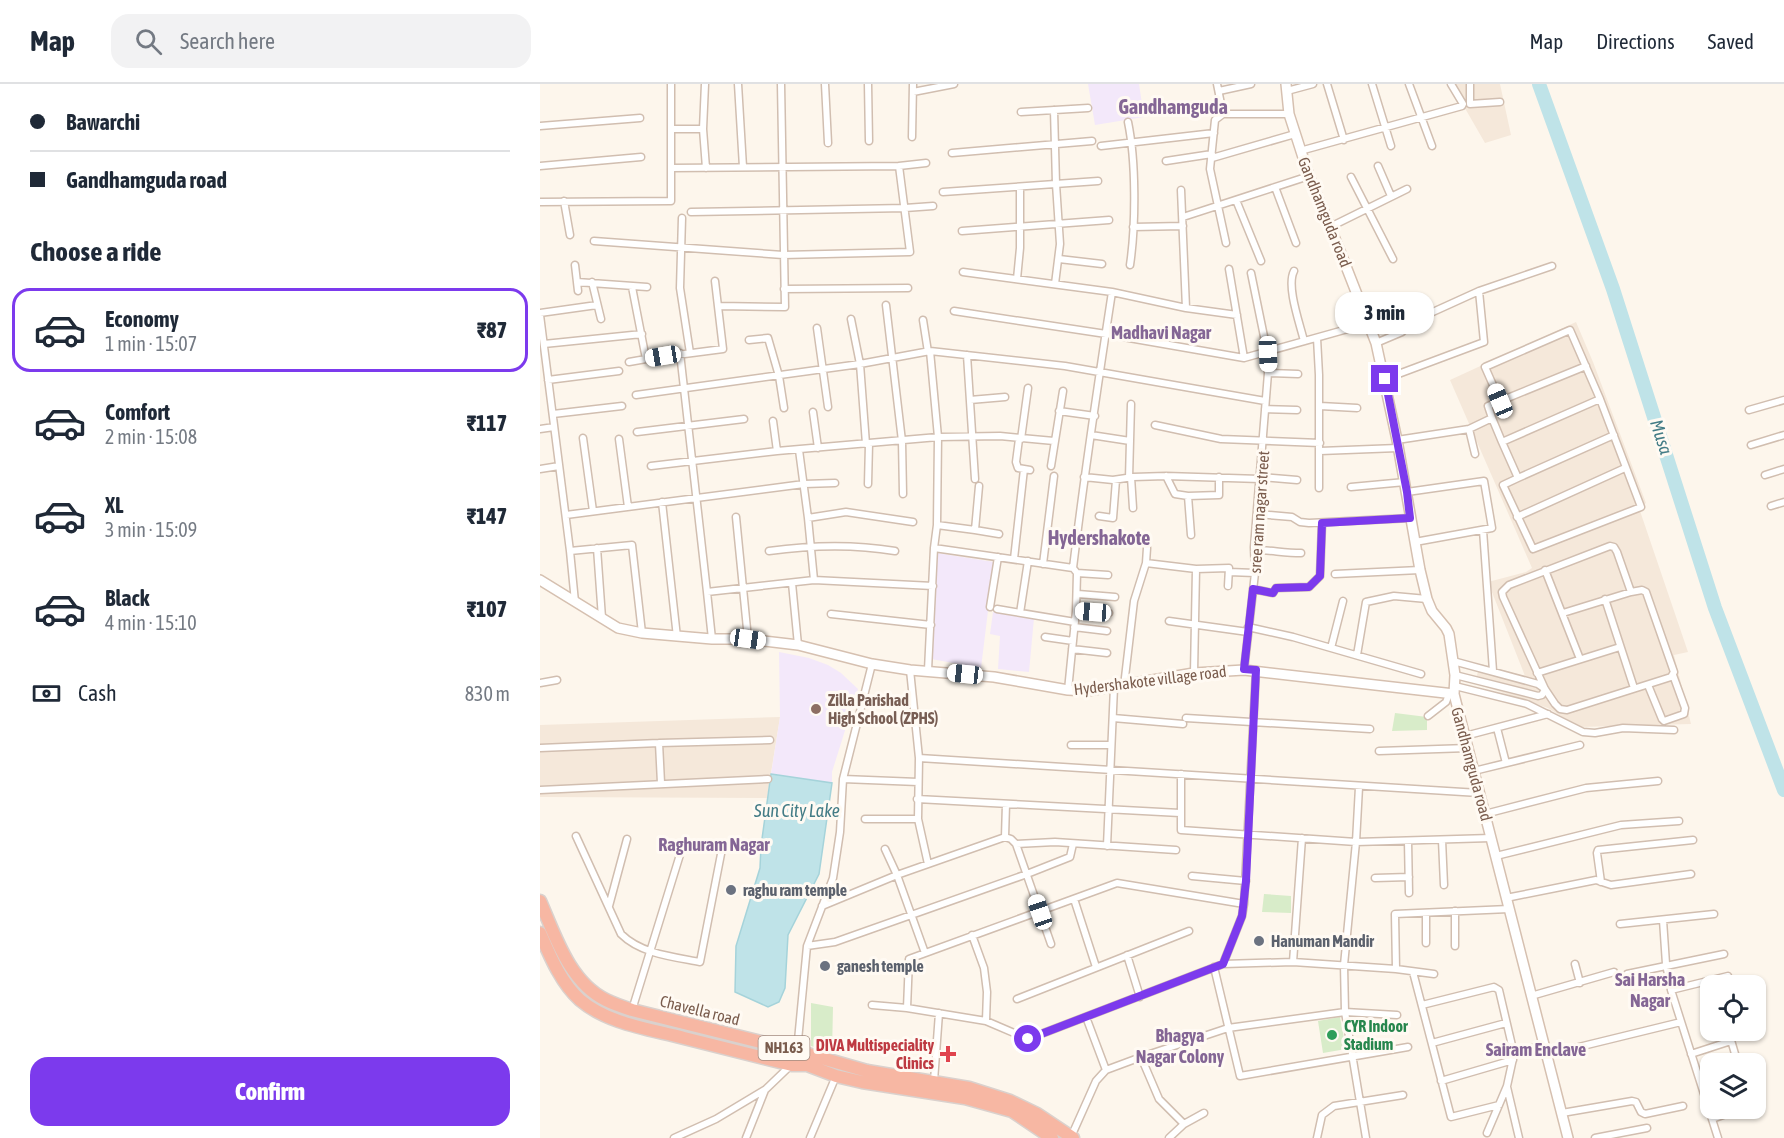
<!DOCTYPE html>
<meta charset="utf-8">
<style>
:root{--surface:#fff;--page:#f2f2f3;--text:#1f2937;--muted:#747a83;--line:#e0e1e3;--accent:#7c3aed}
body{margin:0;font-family:"Asap Condensed",sans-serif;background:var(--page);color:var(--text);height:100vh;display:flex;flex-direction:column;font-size:22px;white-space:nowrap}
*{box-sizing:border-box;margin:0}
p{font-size:20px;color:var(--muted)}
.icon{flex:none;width:33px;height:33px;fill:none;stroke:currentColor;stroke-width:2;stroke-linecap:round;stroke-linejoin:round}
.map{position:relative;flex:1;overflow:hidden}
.side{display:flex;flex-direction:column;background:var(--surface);width:540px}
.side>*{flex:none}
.top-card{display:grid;align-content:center;height:132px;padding:0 30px;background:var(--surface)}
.buttons{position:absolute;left:1160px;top:891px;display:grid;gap:12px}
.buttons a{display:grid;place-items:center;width:66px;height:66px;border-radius:12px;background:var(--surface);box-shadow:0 2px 4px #0004;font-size:30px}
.end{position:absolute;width:27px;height:27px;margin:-14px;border:8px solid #7c3aed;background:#fff;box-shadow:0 0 0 3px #fff}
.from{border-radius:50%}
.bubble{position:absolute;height:42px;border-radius:18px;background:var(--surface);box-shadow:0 2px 4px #0004;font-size:20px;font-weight:800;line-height:42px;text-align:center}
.car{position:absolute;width:18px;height:36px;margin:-18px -9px;border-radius:8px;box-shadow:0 0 4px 2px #0007;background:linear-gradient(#fff 24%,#345 0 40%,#fff 0 76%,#345 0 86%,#fff 0)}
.top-card b{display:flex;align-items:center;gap:21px;height:57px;font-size:22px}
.top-card b+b{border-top:2px solid var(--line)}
.top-card i{width:15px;height:15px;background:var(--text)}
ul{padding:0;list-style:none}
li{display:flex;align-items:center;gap:18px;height:84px;margin:0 12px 9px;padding:0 18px;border:3px solid transparent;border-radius:18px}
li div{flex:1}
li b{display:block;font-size:22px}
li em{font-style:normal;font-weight:800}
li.active{border-color:var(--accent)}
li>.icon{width:54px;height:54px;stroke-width:1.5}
h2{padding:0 30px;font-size:27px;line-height:72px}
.pay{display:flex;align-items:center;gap:15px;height:66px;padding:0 30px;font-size:22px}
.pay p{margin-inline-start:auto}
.button{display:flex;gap:12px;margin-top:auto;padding:12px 30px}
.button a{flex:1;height:69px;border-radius:18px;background:var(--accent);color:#fff;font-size:24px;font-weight:800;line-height:69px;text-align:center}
header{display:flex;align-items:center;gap:36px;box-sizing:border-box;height:84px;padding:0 30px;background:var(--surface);border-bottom:2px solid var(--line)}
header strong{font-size:28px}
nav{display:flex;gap:33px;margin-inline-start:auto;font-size:21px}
.search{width:420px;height:54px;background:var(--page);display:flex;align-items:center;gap:15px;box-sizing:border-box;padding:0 21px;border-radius:18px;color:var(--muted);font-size:22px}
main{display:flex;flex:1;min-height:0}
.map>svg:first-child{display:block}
.residential{fill:#f5e8da}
.education{fill:#f3e8fa}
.green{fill:#d8ecc9}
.water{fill:#bfe3e8;stroke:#a5d3da;stroke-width:1.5}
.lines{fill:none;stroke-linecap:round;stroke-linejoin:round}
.river{stroke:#bfe3e8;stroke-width:14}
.street-casing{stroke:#d1beb0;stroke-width:9}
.secondary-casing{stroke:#d6c0b0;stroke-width:12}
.highway-casing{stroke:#dad1cd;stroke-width:15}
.street{stroke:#fff;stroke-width:6}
.secondary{stroke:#fff;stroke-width:9}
.highway{stroke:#f7b7a3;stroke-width:12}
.route{stroke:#7c3aed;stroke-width:8}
.education-dot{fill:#8d6e63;stroke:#fffaf3;stroke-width:2}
.worship-dot{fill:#6b7280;stroke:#fffaf3;stroke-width:2}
.leisure-dot{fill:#2e9e5b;stroke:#fffaf3;stroke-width:2}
.health-dot{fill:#e0444e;stroke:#fffaf3;stroke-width:2}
.labels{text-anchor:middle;stroke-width:6;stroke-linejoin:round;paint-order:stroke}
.shield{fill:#fffaf3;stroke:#a28b7f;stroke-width:1.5}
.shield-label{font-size:15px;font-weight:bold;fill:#7a5c4d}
.street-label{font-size:16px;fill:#7a5c4d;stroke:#fffaf3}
.education-label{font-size:16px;font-weight:bold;fill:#785e54;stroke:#fffaf3;text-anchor:start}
.worship-label{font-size:16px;font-weight:bold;fill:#5b616d;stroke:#fffaf3;text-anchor:start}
.leisure-label{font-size:16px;font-weight:bold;fill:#27864d;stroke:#fffaf3;text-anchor:start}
.health-label{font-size:16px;font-weight:bold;fill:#be3a42;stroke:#fffaf3;text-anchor:end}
.neighbourhood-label{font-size:18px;font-weight:bold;fill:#846695;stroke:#fffaf3}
.water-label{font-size:18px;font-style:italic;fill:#437c86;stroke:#fffaf3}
.quarter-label{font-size:20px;font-weight:bold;fill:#846695;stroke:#fffaf3}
</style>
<header>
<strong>Map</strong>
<div class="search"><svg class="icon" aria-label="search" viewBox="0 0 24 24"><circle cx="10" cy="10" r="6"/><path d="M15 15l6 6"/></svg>Search here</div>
<nav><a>Map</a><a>Directions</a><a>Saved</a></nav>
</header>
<main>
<section class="side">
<div class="top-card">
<b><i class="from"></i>Bawarchi</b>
<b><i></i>Gandhamguda road</b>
</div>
<h2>Choose a ride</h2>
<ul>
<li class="active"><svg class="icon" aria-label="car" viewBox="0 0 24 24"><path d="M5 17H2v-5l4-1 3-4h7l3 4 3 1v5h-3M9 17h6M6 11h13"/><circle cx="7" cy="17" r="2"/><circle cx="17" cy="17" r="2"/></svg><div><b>Economy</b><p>1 min · 15:07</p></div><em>₹87</em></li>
<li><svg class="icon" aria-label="car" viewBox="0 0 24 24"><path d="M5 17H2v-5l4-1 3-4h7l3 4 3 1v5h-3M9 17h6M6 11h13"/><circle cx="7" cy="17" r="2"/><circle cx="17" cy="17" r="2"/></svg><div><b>Comfort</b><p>2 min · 15:08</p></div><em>₹117</em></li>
<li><svg class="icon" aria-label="car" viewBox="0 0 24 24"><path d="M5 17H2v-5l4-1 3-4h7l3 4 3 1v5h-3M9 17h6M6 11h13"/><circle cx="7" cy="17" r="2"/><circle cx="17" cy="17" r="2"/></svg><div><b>XL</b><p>3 min · 15:09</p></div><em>₹147</em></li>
<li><svg class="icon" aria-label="car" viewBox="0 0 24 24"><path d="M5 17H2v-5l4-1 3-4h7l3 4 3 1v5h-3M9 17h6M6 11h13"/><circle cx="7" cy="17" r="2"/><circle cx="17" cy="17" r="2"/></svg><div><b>Black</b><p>4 min · 15:10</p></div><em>₹107</em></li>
</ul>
<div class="pay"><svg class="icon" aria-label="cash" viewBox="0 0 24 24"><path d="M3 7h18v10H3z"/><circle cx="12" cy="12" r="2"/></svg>Cash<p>830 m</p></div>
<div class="button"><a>Confirm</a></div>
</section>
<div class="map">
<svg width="1244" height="1054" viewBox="0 0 1244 1054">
<rect width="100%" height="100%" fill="#fdf6ec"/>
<!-- residential -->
<path class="residential" d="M911,0H960L971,51L945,59Z
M1036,238L1053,278L1106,419L1099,424L1148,568L1134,571L1151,640L1039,643L1008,624L934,599L941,580L985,592L948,498L986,488L992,484L910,296Z
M240,633L227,714L0,713V641Z"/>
<!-- education -->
<path class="education" d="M548,0H599L604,33L555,41Z
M397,469L454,478L441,584L391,575Z
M453,528L494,534L489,588L458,585L460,552L450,550Z
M239,568L269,574L288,581L301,589L318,605L292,688V699L231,690L240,633Z"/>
<!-- green -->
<path class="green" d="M855,629L887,633V646L852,647Z
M724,810L751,812V829L722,828Z
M271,919L293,923L292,969L271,962Z
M800,933L806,965L783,969L778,937Z"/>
<!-- water -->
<path class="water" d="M231,690L292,699L279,790L248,851L245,904L239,918L228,923L195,908L196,862L220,784L221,762Z"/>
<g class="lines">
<!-- river -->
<path class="river" d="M999,0L1073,205L1175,524L1244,706"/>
<!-- street casing -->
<g class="street-casing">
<path id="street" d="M165,0L163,45L166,84
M198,0L203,83
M285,0L288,59
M328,0L329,57
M677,0L683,30
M787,0L804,56
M832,0L851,62
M869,0L892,62
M930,0V20L960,18
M679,7L711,0
M747,7L773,0
M373,8L414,0
M514,26L516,100L520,160L515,200
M481,28L548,24
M588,38C596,77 596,140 590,181
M0,42L100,34
M131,45H163
M372,53L373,0
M561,62L674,49
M760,67L922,22L923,20L911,0
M412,69L552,57
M672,74L755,50
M626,77L672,70
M0,82L101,73
M838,82L851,112
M131,84L359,82L386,79
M811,93L853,175
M735,103L756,159
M641,106L646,224
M403,108L558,97
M696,116L721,177
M24,117L30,151
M0,118L131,117V0
M151,128L365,124L393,122
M643,133L769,92
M142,134L140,204L150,269
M593,143L643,142
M790,143L867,105
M422,147L569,136
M54,157L243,171L370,168L359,82
M686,159L670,85L675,36L683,30H749
M519,175L562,180
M35,181L38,207
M689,185L704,274
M754,187C746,202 760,240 764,257
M423,188L572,208L646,224L697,231
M477,195L480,164V103
M37,198L107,203
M52,198L61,235
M92,203L106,275L183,265L175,197
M244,205L368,204
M346,221L362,357L363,410
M178,222L245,223L241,0
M414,227L566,250L704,274L829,239
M0,229L57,221
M0,231L30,467L35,518
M311,235L320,280L326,360
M383,236L388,268
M277,244L288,323
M777,254L779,291V404
M209,256L228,254L239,292L244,324
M836,259L862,248L873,237L939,207L1012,182
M4,260L102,250
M140,269L167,508L274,496L393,502
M427,271L435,395
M89,278L106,275
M728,289L758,290
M845,295L944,258L939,207
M8,296L79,287
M96,311L320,280L390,267L525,282L725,317
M430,316L465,313
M960,317L945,283L1030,246L1060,315L1101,423L993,465L963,401L978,394L962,358
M780,322L817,324
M725,325L757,326
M1209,326L1244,316
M519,327L555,332
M273,328L278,364
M13,330L82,322
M952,334L962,358L1060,315
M233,337L237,367
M615,341L681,355L780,359
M0,345L14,343
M929,345L935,370
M97,348L204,335
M551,351L590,357
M43,354L53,427
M79,355L88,423
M479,355L476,378L478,384L490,386
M481,355L488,304
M857,356L929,345L952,334L948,322L1046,282
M1211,361L1244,351
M259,366L268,434L274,496
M780,367L858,364
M111,382L237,367L398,353L460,352L514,357
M511,382L523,307
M0,385L19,382
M1225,391L1244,385
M626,392L635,410L648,412
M544,393L573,396L593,393L626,392L720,395
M591,393L593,424
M720,393L757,396
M589,394L591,320
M978,394L1074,351
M328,400L329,360
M439,402L435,446L459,450
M811,403L865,398
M867,408L944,397L952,444L875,458
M122,418L137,553
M1231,422L1244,418
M717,430L752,433L760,438L769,439L871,434
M26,431L264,400L295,399
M559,432L573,434L576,396
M196,433L208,555
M977,433L1085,384
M268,434L306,428L373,438
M397,441L435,446
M943,446L953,587
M651,451L648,412L679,411V393
M57,464L62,534
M394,464L533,484L537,489L568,491
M714,466C730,466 744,469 761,469
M30,467L92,461L102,549
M229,467C272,461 313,460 355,467
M474,475L484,385
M606,479L607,464
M503,480L514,392
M533,484C544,392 558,299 572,208
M1005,486L1040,575
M689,488L715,489
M795,490L880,486
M252,499L258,561
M713,505L733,509L736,504L769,503L780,492L782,439
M167,508L172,555
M538,510L575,513
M1065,515L1094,604
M450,523L458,473
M457,525L535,538
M536,527L569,529
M480,529L488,477
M1023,529L1091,508L1102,506L1106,508L1134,588L1131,593L1027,626L1020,625L1015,620L1005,605L963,513L962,508L969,501L1070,462L1074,463L1077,468L1091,508
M291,530L391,541
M629,537L708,548
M534,543L567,547
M708,543L753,553L881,590
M505,553L533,557
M791,564L803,517
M532,565L567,569
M817,571L826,518L854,512L887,515
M913,577L998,600L1005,605L1002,611L998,612L915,591
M370,586L379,674L378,735L388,780
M388,586L394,464L397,441L398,353L390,267
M704,586L715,489L714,463L728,289L727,267L711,189
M654,589L656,485
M997,589L1080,563
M0,599L17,596
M1108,601L1122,635L1124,637L1144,630L1145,624L1133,591
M584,602L594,517L606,479L656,485L689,484L688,502
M915,602L987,620L1043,648L1055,649L1083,644L1134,646
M528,606L536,527L537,489
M888,632L906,618L910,608
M573,634L643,640
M646,634L830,645
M957,644L966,679
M925,652L1008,630
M531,661H571
M0,664L119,659
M839,667L928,664
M379,674L939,709
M934,687L1040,661
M641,690V746L816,758L951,754
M303,695L378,698
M121,699L119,659L230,656
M819,703L816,758L804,881L805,928L826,1054
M0,706L228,695
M377,715L640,729
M945,730L1046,704L1118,697
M325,735H378
M36,752L81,850C101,870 134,873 160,878L181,770
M465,753L466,720
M902,756L904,801
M868,757L869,809
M476,760L515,758L636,766
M567,762L574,603
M345,765L357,791L385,869
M956,772L1081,741L1139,737
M652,792L706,797
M835,794L869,793
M1061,798L1057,769L1058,766L1153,756
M966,814L1056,796L1071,801L1151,790
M534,815L556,883
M69,822L87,755
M282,822L357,791L465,753L471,755L476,760L511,860
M915,827V862
M1123,836L1126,880L1131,906L1178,1054
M1080,840L1174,830
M432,851L444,884L447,908L446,937
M886,859V829
M267,862L295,858L487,790L530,773L533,760
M587,871L600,913
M753,878L762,754
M683,880L702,832L704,820L716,586
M1035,880L1040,899
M674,883L700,992L868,963
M856,885L855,830L969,825
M873,888L911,1033L959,1021
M1087,890L1184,870
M1131,906L1188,892
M991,912L1074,888
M477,915L649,847
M332,921L367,924L446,937L488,955L683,880L753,878L856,885L894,890
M882,921L954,903L959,906L974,970L967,1002L947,1049
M367,924L369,875L577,799L704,820
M92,926L143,761
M546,933L566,986
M1188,946L1198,980
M892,959L966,939
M257,967L267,862L293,794L300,748L303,695L332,580
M974,970L1005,960
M1151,970L1191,957
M1006,971L1141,938
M601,973L619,1015L644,1040
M394,997L399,929
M901,997L973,976
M967,1003L979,1054
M1022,1029L1092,1017L1096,1018L1101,1028L1105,1030L1143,1022
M1172,1035L1203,1024
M531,1053L556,997L566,986L601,973L688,944L805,928L857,931
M134,1054L176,1035L226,1005L251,981
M206,1054L225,1006
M270,1054L296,992
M629,1054L644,1040L664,1029
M777,1054L782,1031L794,1022L863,1011
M1055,1054L1107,1044"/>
</g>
<!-- secondary casing -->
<g class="secondary-casing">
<path id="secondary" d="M746,0L749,30L769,92L800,167L836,259L857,356L880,486L887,515L892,527L906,544L909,550L915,591L914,610L1028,1054
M0,496L78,544L102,549L172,555H208L258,561L332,580L370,586L454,593L528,606L547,607L654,589L704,586L914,610"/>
</g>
<!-- highway casing -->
<g class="highway-casing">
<path id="highway" d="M0,817C15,851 29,898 66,916C74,920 83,923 92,926L257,967L327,987L429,1004L470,1017L497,1030L533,1054
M0,849C10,872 21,899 40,916C68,940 110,945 144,954C180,963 216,972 252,981H267L296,992L322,998L425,1014L472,1027L512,1054"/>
</g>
<!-- street -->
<use href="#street" class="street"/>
<!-- secondary -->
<use href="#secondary" class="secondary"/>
<!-- highway -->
<use href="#highway" class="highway"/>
</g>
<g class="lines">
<!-- route -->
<path class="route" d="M488,955L683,880L702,832L706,797L716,586L704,585L713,505L733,509L736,504L769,503L780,492L782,439L870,434L867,408L845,295"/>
</g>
<!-- markers -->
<circle class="education-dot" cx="276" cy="625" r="6"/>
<g class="worship-dot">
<circle cx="191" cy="806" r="6"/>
<circle cx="719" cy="857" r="6"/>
<circle cx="285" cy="882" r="6"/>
</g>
<circle class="leisure-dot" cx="792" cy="951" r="6"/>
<path class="health-dot" d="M405 961h6v6h6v6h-6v6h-6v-6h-6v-6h6z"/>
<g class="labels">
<!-- shield labels -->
<rect class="shield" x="218.5" y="952" width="51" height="24" rx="4.5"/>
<g class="shield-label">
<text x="244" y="969">NH163</text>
</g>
<!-- street labels -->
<g class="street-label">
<text transform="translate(785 128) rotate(68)" y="6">Gandhamguda road</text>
<text transform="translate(719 428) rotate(-86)" y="6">sree ram nagar street</text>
<text transform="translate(610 596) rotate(-7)" y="6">Hydershakote village road</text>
<text transform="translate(932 680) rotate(75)" y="6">Gandhamguda road</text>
<text transform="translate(160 926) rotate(14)" y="6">Chavella road</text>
</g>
<!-- education labels -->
<g class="education-label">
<text x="288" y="622">Zilla Parishad<tspan x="288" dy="18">High School (ZPHS)</tspan></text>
</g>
<!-- worship labels -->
<g class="worship-label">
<text x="203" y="812">raghu ram temple</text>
<text x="731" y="863">Hanuman Mandir</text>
<text x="297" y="888">ganesh temple</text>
</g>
<!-- leisure labels -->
<g class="leisure-label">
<text x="804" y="948">CYR Indoor<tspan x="804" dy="18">Stadium</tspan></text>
</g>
<!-- health labels -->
<g class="health-label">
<text x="394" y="967">DIVA Multispeciality<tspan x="394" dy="18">Clinics</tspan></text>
</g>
<!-- neighbourhood labels -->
<g class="neighbourhood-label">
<text x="621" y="255">Madhavi Nagar</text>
<text x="174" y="767">Raghuram Nagar</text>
<text x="1110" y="902">Sai Harsha<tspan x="1110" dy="21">Nagar</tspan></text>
<text x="640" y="958">Bhagya<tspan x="640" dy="21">Nagar Colony</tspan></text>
<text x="996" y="972">Sairam Enclave</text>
</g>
<!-- water labels -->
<g class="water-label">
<text transform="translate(1121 353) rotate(72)" y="6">Musa</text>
<text x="257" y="733">Sun City Lake</text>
</g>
<!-- quarter labels -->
<g class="quarter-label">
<text x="633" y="30">Gandhamguda</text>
<text x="559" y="461">Hydershakote</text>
</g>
</g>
</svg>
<div class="buttons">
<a><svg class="icon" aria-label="locate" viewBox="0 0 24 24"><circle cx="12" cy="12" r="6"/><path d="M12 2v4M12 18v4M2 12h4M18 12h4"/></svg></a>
<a><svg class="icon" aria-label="layers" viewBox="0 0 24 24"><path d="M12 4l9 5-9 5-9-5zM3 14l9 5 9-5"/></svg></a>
</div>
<i class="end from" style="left:488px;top:955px"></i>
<i class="end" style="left:845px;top:295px"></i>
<div class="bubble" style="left:795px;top:208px;width:99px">3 min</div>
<i class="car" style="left:728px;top:270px;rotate:178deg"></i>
<i class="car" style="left:123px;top:272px;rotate:261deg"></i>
<i class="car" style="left:960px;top:317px;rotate:337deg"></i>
<i class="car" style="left:553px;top:528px;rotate:274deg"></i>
<i class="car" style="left:208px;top:555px;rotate:98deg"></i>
<i class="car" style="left:425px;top:590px;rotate:276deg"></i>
<i class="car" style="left:500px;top:828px;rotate:341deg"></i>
</div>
</main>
